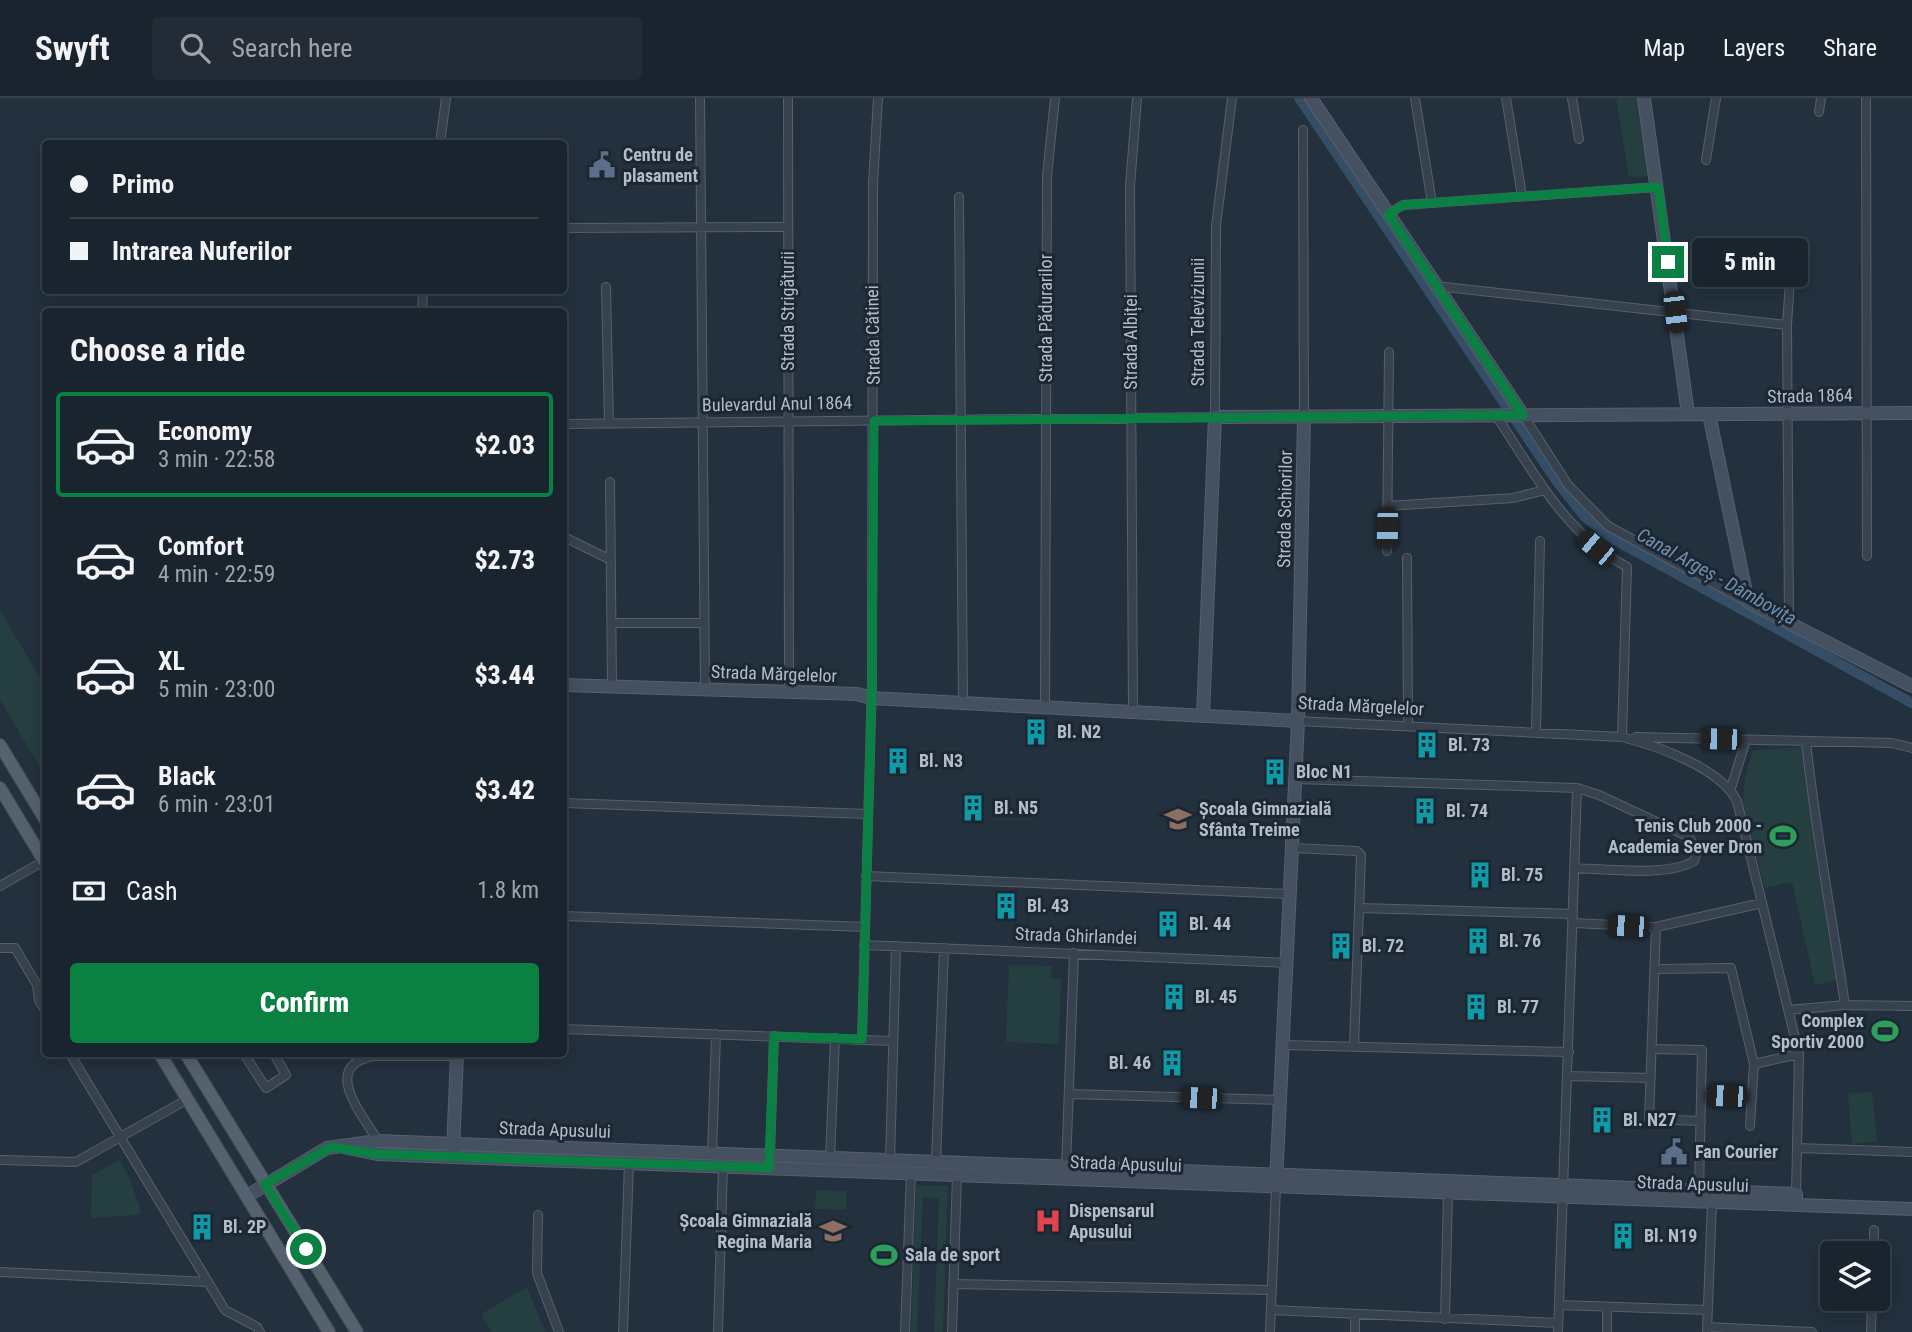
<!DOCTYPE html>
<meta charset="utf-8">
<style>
:root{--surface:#1a242e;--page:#232c36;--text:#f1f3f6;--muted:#9fa4aa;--line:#38414a;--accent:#0b8043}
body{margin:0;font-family:"Roboto Condensed",sans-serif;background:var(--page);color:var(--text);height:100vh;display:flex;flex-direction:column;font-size:26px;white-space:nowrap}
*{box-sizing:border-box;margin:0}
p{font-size:23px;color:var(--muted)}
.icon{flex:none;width:38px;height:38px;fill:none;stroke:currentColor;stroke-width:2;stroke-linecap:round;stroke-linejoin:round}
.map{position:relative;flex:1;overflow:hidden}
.panel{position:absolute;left:42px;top:210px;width:525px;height:749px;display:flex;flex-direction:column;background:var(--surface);border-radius:7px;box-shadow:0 4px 18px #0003,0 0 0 2px var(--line)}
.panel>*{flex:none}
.guide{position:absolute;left:42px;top:42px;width:525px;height:154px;border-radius:7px;box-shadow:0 4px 18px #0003,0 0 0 2px var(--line);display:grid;align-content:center;height:154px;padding:0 28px;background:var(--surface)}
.fabs{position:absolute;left:1820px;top:1143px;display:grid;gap:14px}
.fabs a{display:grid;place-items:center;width:70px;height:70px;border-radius:7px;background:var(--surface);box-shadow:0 4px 18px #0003,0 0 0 2px var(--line);font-size:35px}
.end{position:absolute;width:32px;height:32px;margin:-16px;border:9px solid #0b8043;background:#fff;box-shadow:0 0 0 4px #fff}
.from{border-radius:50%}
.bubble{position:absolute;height:49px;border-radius:7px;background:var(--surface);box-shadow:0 4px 18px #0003,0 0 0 2px var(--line);font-size:23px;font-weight:800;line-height:49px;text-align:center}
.car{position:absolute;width:21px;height:42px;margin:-21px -10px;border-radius:9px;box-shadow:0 0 5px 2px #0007;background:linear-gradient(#222 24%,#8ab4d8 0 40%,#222 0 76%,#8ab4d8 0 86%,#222 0)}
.guide b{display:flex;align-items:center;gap:24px;height:66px;font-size:26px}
.guide b+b{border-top:2px solid var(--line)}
.guide i{width:18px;height:18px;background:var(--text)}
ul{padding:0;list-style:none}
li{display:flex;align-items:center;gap:21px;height:105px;margin:0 14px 10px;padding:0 14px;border:4px solid transparent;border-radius:7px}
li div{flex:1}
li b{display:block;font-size:26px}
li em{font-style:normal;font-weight:800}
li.active{border-color:var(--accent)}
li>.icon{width:63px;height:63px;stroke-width:1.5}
h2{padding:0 28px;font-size:32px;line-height:84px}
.pay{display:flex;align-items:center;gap:18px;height:77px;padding:0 28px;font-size:26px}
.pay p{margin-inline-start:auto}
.action{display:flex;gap:14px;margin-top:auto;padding:14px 28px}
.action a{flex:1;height:80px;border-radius:7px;background:var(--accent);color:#fff;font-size:28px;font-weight:800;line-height:80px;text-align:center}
header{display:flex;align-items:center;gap:42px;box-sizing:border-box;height:98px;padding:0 35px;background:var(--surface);border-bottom:2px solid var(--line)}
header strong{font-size:33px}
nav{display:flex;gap:38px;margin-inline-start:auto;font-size:24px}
.search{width:490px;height:63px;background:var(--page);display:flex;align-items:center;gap:18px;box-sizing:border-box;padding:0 24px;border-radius:7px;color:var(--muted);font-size:26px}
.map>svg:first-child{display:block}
.green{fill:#253e3f}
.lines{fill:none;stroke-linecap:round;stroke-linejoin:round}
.canal{stroke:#354d65;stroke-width:10}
.street-casing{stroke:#55606c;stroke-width:10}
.secondary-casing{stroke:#55606c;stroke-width:14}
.primary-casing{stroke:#404b57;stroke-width:14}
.street{stroke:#37424e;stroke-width:8}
.secondary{stroke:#455161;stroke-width:12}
.primary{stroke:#55616e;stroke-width:12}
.route{stroke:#0b8043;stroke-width:9}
.labels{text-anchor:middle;stroke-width:6;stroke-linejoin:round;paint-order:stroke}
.poi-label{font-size:18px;font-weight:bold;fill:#b2bdc9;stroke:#1c2733;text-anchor:start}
.street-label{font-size:18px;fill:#b2bdc9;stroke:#1c2733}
.water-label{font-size:19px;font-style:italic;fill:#7190ad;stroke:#1c2733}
</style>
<header>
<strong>Swyft</strong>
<div class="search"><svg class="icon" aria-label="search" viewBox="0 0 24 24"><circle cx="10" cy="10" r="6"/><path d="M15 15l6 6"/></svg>Search here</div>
<nav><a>Map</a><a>Layers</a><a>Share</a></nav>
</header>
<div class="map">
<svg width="1912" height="1234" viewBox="0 0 1912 1234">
<rect width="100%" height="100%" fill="#23303e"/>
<!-- green -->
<path class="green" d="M1616,0H1641L1654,78L1629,79Z
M0,512L45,588V678L0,602Z
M1804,649L1818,771H1826L1847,880L1815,887L1792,784L1765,790L1743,705L1745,679L1753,652Z
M1009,867L1052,868L1051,881H1061L1059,946L1006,944Z
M1872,994L1877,1044L1852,1046L1848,996Z
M119,1062L129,1078L141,1113L139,1117L91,1120L92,1077Z
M916,1087L948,1088L943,1234H934L939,1100L923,1099L917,1234H911Z
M816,1092L846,1093V1112L815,1111Z
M527,1189L545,1234H491L481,1216Z"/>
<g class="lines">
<!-- canal -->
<path class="canal" d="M1299,0L1557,384L1584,418L1611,440L1912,605"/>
<!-- street casing -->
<g class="street-casing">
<path id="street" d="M700,0L705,590
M788,0L789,594
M1415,0L1432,105
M1506,0L1522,98
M1572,0L1579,41
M1866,0L1867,458
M1819,14L1821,0
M1303,32L1304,318
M440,46L446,0
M1706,62L1716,0
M959,99L963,605
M1388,116L1403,107L1658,89
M564,130L787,129
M1436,188L1787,227
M606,189L609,325
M422,214L423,192
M1495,316C1534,374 1563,434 1627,469L1622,639
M1523,317L1568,387L1608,428L1748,504
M564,326L1215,319L1216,128L1232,0
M610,384L612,588
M1387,408L1513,400L1545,392
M564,439L611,462
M1387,453L1389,254
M1407,460L1408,628
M612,525H704
M1789,525L1787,227L1792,154
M1045,609L1047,78L1055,0
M1133,613L1130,88L1137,0
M1298,623L1622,639C1658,648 1720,670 1737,703L1799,956L1796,1096
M1536,633L1540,443
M1636,639L1892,645L1912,650
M1806,643C1815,731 1832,819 1845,907
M1295,681L1577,690L1599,697L1689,739L1697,752L1694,763C1668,779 1606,771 1575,770
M1731,690L1746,642
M564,705L868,716
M1293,750L1357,753L1361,757L1354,948
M866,778L1290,796
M0,788L44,763
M1360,810L1573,816
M564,818L865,829
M1573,825L1656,829L1762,805
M1656,829L1649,1021L1701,1023
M864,847L1287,865
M0,850H15L37,887L39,903L46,913
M1655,871L1731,870L1754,966L1750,1028
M1788,912L1845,907L1912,908
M564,931L893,943
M862,941L872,584L873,86L878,0
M1283,947L1569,954
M1652,951L1702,952L1699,1093
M70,956L225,1212L257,1229L260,1234
M244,956L266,990L286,977L274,956
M1754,966L1799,956
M1568,978L1651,980
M1069,996L1280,1002
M1701,997L1752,998
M378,1043C362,1016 320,968 374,958H457
M1798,1050L1912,1054
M712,1056L716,936
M770,1058L774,938
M830,1060L835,940
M0,1062L76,1064L188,1001
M890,1063L896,848
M936,1065L944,850
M1066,1070L1074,855
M538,1117L537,1175L559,1234
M1874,1155V1132
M0,1174L208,1184
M954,1186L1272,1192
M1559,1207L1708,1212
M1271,1212L1558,1225
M1445,1221L1448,1095
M1707,1229L1812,1234
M623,1234L629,1065
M718,1234L723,1068
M905,1234L911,1075
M952,1234L957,1077
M1270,1234L1276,1089
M1355,1234V1216
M1558,1234L1577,690
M1607,1234V1209
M1707,1234L1712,1104
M1871,1234L1872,1200"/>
</g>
<!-- secondary casing -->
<g class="secondary-casing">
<path id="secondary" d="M1311,0L1523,317
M1644,0L1688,316
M1709,316L1748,504L1912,588
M564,587L857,596L871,600L1298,623
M1203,618L1215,319L1912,315
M343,1049L377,1056L453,1059L1912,1111
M453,1053L457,956
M1276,1085L1298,623L1304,318
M247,1098L327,1050L378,1043L1796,1096V1107"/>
</g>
<!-- primary casing -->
<g class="primary-casing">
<path id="primary" d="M0,647L46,723
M0,690L46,766
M160,956L329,1234
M186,956L357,1234"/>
</g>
<!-- street -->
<use href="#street" class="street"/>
<!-- secondary -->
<use href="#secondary" class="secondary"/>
<!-- primary -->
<use href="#primary" class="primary"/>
</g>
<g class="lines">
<!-- route -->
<path class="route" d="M306,1151L265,1086L331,1049L377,1056L769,1070L774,938L862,941L872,583L874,323L1523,317L1388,116L1403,107L1658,89L1668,164"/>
</g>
<!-- icons -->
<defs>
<g id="civic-bare" transform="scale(2.1)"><path d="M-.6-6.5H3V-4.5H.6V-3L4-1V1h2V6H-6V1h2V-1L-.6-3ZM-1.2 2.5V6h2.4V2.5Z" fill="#5c6f8a" stroke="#1c2733" stroke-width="2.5" paint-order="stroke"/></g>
<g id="building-bare" transform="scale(2.1)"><path d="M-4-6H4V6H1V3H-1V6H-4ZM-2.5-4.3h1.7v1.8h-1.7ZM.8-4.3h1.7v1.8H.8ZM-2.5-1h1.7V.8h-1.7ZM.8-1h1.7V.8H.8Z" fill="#0f9aa8" stroke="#1c2733" stroke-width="2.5" paint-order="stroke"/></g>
<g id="school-bare" transform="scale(2.1)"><path d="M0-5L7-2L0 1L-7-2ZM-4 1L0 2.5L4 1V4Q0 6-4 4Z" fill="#8d6e63" stroke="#1c2733" stroke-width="2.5" paint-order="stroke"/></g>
<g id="stadium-bare" transform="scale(2.1)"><path d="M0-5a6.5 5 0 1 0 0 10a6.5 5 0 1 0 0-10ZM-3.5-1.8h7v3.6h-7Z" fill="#2e9e5b" stroke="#1c2733" stroke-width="2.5" paint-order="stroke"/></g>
<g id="hospital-bare" transform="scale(2.1)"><path d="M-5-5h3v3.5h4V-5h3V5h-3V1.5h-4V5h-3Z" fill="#e0444e" stroke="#1c2733" stroke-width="2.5" paint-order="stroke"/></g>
</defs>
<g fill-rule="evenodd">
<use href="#civic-bare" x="602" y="67"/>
<use href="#building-bare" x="1036" y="634"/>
<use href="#building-bare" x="1427" y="647"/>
<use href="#building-bare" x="898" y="663"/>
<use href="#building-bare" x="1275" y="674"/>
<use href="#building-bare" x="973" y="710"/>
<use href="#building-bare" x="1425" y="713"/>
<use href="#school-bare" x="1178" y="721"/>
<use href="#stadium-bare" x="1783" y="738"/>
<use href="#building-bare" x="1480" y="777"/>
<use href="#building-bare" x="1006" y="808"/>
<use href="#building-bare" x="1168" y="826"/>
<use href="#building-bare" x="1478" y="843"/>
<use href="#building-bare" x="1341" y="848"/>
<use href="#building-bare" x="1174" y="899"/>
<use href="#building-bare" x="1476" y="909"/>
<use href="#stadium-bare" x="1885" y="933"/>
<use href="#building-bare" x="1172" y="965"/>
<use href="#building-bare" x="1602" y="1022"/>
<use href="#civic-bare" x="1674" y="1054"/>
<use href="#hospital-bare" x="1048" y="1123"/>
<use href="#building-bare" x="202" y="1129"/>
<use href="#school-bare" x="833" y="1133"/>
<use href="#building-bare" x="1623" y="1138"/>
<use href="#stadium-bare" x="884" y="1157"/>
</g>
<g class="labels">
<!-- poi labels -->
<g class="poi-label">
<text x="623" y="63">Centru de<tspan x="623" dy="21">plasament</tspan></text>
<text x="1057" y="640">Bl. N2</text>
<text x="1448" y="653">Bl. 73</text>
<text x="919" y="669">Bl. N3</text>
<text x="1296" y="680">Bloc N1</text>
<text x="994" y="716">Bl. N5</text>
<text x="1199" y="717">Școala Gimnazială<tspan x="1199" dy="21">Sfânta Treime</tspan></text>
<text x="1446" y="719">Bl. 74</text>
<text x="1762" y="734" text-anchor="end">Tenis Club 2000 -<tspan x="1762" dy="21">Academia Sever Dron</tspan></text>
<text x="1501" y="783">Bl. 75</text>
<text x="1027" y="814">Bl. 43</text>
<text x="1189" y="832">Bl. 44</text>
<text x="1499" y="849">Bl. 76</text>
<text x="1362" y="854">Bl. 72</text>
<text x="1195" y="905">Bl. 45</text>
<text x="1497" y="915">Bl. 77</text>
<text x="1864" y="929" text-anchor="end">Complex<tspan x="1864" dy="21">Sportiv 2000</tspan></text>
<text x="1151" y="971" text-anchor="end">Bl. 46</text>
<text x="1623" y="1028">Bl. N27</text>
<text x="1695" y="1060">Fan Courier</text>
<text x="1069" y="1119">Dispensarul<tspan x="1069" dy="21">Apusului</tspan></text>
<text x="812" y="1129" text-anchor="end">Școala Gimnazială<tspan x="812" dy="21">Regina Maria</tspan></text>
<text x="223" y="1135">Bl. 2P</text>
<text x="1644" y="1144">Bl. N19</text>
<text x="905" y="1163">Sala de sport</text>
</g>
<!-- street labels -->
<g class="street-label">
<text transform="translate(788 213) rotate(-90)" y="6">Strada Strigăturii</text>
<text transform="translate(1046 220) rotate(-90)" y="6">Strada Pădurarilor</text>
<text transform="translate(1198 224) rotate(-90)" y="6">Strada Televiziunii</text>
<text transform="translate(873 237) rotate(-91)" y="6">Strada Cătinei</text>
<text transform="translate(1131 244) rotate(-90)" y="6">Strada Albiței</text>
<text transform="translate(1810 298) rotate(-1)" y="6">Strada 1864</text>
<text transform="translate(777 306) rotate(-1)" y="6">Bulevardul Anul 1864</text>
<text transform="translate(1285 411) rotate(-89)" y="6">Strada Schiorilor</text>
<text transform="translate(774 576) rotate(2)" y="6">Strada Mărgelelor</text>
<text transform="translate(1361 608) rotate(3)" y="6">Strada Mărgelelor</text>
<text transform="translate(1076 838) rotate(2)" y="6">Strada Ghirlandei</text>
<text transform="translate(555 1032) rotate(2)" y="6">Strada Apusului</text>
<text transform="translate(1126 1066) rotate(2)" y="6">Strada Apusului</text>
<text transform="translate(1693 1086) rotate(2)" y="6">Strada Apusului</text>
</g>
<!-- water labels -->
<g class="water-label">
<text transform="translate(1717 478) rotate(29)" y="7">Canal Argeș - Dâmbovița</text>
</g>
</g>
</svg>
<div class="fabs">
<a><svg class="icon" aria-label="layers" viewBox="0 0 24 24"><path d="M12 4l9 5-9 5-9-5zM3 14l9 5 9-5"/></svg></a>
</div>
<i class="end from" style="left:306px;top:1151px"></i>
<i class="end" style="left:1668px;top:164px"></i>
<div class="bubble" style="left:1692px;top:140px;width:116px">5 min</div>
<i class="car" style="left:1675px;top:214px;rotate:173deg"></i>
<i class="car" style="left:1387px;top:430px;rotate:181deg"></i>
<i class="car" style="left:1596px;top:450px;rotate:310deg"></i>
<i class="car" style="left:1721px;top:641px;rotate:271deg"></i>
<i class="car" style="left:1628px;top:828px;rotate:273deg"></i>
<i class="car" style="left:1727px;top:998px;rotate:272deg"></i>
<i class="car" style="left:1201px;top:1000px;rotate:272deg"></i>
<div class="guide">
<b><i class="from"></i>Primo</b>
<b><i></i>Intrarea Nuferilor</b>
</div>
<section class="panel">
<h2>Choose a ride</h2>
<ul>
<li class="active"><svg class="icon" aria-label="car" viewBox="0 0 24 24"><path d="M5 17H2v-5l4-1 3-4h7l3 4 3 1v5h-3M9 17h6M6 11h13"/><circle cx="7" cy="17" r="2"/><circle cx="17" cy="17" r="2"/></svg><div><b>Economy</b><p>3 min · 22:58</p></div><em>$2.03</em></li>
<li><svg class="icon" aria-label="car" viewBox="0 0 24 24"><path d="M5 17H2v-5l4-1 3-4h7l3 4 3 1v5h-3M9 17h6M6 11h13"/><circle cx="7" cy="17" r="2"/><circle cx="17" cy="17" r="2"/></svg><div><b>Comfort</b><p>4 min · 22:59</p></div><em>$2.73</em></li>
<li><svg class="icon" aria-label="car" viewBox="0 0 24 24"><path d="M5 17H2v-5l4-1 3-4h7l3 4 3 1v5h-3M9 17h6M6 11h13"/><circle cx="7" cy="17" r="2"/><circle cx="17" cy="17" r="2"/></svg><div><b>XL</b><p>5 min · 23:00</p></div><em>$3.44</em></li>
<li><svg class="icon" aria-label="car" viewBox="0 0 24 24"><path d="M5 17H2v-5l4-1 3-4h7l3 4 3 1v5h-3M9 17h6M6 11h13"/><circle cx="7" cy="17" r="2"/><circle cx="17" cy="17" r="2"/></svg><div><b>Black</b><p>6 min · 23:01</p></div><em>$3.42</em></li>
</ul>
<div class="pay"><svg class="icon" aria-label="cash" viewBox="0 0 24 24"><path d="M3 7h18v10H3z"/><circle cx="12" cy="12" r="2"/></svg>Cash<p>1.8 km</p></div>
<div class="action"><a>Confirm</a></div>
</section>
</div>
